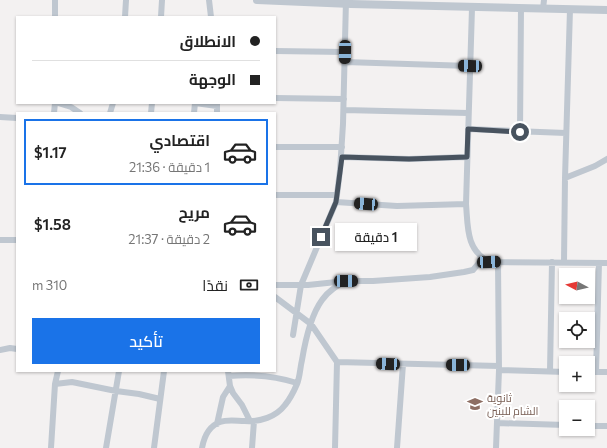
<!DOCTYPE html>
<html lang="ar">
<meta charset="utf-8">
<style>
:root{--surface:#fff;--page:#f2f2f2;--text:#222;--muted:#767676;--line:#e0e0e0;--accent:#1a73e8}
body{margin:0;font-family:Commissioner,Cairo,sans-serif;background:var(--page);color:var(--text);direction:rtl;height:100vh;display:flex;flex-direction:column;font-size:15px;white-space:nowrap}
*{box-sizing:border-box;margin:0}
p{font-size:13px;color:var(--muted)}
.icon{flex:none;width:22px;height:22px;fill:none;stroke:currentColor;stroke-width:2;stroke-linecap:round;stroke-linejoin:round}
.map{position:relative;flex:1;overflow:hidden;direction:ltr}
.panel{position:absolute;left:16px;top:112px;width:260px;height:260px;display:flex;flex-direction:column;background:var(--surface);border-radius:0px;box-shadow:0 1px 3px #0004;direction:rtl}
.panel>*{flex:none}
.guide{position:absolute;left:16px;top:16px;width:260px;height:88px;border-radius:0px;box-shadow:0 1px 3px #0004;direction:rtl;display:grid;align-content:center;height:88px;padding:0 16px;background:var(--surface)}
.needle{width:26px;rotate:277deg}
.controls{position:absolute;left:559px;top:268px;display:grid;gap:8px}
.controls a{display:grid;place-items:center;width:36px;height:36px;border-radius:0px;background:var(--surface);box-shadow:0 1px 3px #0004;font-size:20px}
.end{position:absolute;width:18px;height:18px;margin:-9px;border:5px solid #48535f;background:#fff;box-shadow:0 0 0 2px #fff}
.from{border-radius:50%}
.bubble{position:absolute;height:28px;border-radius:0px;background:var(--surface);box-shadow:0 1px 3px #0004;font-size:13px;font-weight:600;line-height:28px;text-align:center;direction:rtl}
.car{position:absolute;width:12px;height:24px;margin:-12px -6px;border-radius:5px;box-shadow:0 0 3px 1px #0007;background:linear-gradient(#222 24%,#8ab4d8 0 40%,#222 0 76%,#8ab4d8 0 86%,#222 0)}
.guide b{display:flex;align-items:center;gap:14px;height:38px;font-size:15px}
.guide b+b{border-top:1px solid var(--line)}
.guide i{width:10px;height:10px;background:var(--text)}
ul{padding:7px 0 0;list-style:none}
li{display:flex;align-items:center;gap:12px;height:66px;margin:0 8px 6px;padding:0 8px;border:2px solid transparent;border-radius:0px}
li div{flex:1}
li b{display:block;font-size:15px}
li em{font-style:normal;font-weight:600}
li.selected{border-color:var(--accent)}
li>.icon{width:36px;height:36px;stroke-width:1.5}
.pay{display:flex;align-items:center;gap:10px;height:44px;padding:0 16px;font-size:15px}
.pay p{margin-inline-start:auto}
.cta{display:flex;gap:8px;margin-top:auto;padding:8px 16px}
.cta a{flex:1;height:46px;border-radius:0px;background:var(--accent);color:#fff;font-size:16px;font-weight:600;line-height:46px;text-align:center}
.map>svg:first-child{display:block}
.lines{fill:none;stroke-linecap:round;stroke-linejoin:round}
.minor{stroke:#bfc7d0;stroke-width:6}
.tertiary{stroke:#bfc7d0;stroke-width:8}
.route{stroke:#48535f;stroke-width:5}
.labels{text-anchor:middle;stroke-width:4;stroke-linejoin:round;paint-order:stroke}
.education-label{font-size:11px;fill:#785e54;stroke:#fff;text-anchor:start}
</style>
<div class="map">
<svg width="607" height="448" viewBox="0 0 607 448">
<rect width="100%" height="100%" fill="#f3f1f1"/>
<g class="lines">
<!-- minor -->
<path class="minor" d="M55,0V17
M209,0L211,17
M472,8L466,204C468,228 466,249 489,262L607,263
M543,9L544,0
M125,17L126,0
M161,17L162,0
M275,51L345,52
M345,62L470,66
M275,98L344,99
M58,103L71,107L80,113
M195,103L217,106
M217,103V113
M344,110L468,113
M54,113L55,103
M110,113L113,103
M151,113L152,103
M194,113L195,103
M0,117L17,118
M468,129L566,133
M520,132L521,8
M275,147H342
M341,157L409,159L467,157
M565,178L595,166L607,159
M275,195H337
M336,202L397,206L466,204
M0,240H17
M564,262L565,178L570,9
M275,285H308L346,281H373L430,277L464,272L473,270L479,263L481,257
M275,297L311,324L337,362
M293,335L301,285L336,202L338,187L340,170L343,124L346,0
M0,350L10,348L17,349
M499,370L566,372
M228,371L230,386L233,393L242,405L250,421
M550,371L552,262
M588,372H607
M596,372L599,263
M229,376C253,374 275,376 297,383
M55,384L72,382L116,391L139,394L160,399
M497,423L566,425
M217,424L223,397L230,386
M588,426H607
M51,448L55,384L58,371
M106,448L119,371
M154,448L164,371
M202,448C204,437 209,426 220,422C228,419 237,421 245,421C260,422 276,417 285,405C290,399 294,391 297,384C300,377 300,368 302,360C305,342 311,315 322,300C328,291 337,286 346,281
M252,448L254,421
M335,448L337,362L499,366
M397,448L403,364
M496,448L499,370L498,262"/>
<!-- tertiary -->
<path class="tertiary" d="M257,0L351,4L607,10"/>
</g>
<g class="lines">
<!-- route -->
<path class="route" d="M321,237L336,202L342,157L409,159L467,157L468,129L520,132"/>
</g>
<!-- icons -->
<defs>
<g id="school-bare" transform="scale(1.2)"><path d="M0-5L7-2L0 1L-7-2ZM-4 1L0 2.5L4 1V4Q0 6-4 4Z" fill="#8d6e63" stroke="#fff" stroke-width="2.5" paint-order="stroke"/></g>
</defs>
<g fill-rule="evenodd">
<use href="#school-bare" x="475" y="404"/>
</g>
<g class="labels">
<!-- education labels -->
<g class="education-label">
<text x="487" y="402">ثانوية<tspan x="487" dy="13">الشام للبنين</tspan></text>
</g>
</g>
</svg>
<div class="controls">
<a><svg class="needle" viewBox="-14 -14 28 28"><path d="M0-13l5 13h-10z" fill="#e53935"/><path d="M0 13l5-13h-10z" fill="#767676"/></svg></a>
<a><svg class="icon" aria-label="locate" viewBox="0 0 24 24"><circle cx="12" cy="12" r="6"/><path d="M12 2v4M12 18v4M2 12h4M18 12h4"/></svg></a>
<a>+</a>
<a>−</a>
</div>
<i class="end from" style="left:520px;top:132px"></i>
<i class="end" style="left:321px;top:237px"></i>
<div class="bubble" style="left:335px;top:223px;width:82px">1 دقيقة</div>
<i class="car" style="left:345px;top:52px;rotate:181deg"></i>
<i class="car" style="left:470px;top:66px;rotate:272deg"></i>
<i class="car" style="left:366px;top:204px;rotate:274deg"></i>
<i class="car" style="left:489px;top:262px;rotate:87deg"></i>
<i class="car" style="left:346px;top:281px;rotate:90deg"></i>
<i class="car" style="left:388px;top:364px;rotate:273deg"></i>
<i class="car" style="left:458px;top:365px;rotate:271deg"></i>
<div class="guide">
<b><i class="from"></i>الانطلاق</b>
<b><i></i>الوجهة</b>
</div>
<section class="panel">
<ul>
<li class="selected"><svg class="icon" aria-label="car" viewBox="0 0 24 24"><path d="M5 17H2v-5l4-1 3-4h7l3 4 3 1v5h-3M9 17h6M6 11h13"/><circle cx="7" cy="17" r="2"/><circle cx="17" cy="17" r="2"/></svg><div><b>اقتصادي</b><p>1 دقيقة · 21:36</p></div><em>$1.17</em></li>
<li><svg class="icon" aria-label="car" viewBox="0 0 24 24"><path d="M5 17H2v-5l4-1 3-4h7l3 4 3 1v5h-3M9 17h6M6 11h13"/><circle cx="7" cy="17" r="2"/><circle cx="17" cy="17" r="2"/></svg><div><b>مريح</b><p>2 دقيقة · 21:37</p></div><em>$1.58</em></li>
</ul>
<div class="pay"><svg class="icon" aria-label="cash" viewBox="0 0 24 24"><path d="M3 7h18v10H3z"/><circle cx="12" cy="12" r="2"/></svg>نقدًا<p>310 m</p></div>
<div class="cta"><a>تأكيد</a></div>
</section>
</div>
